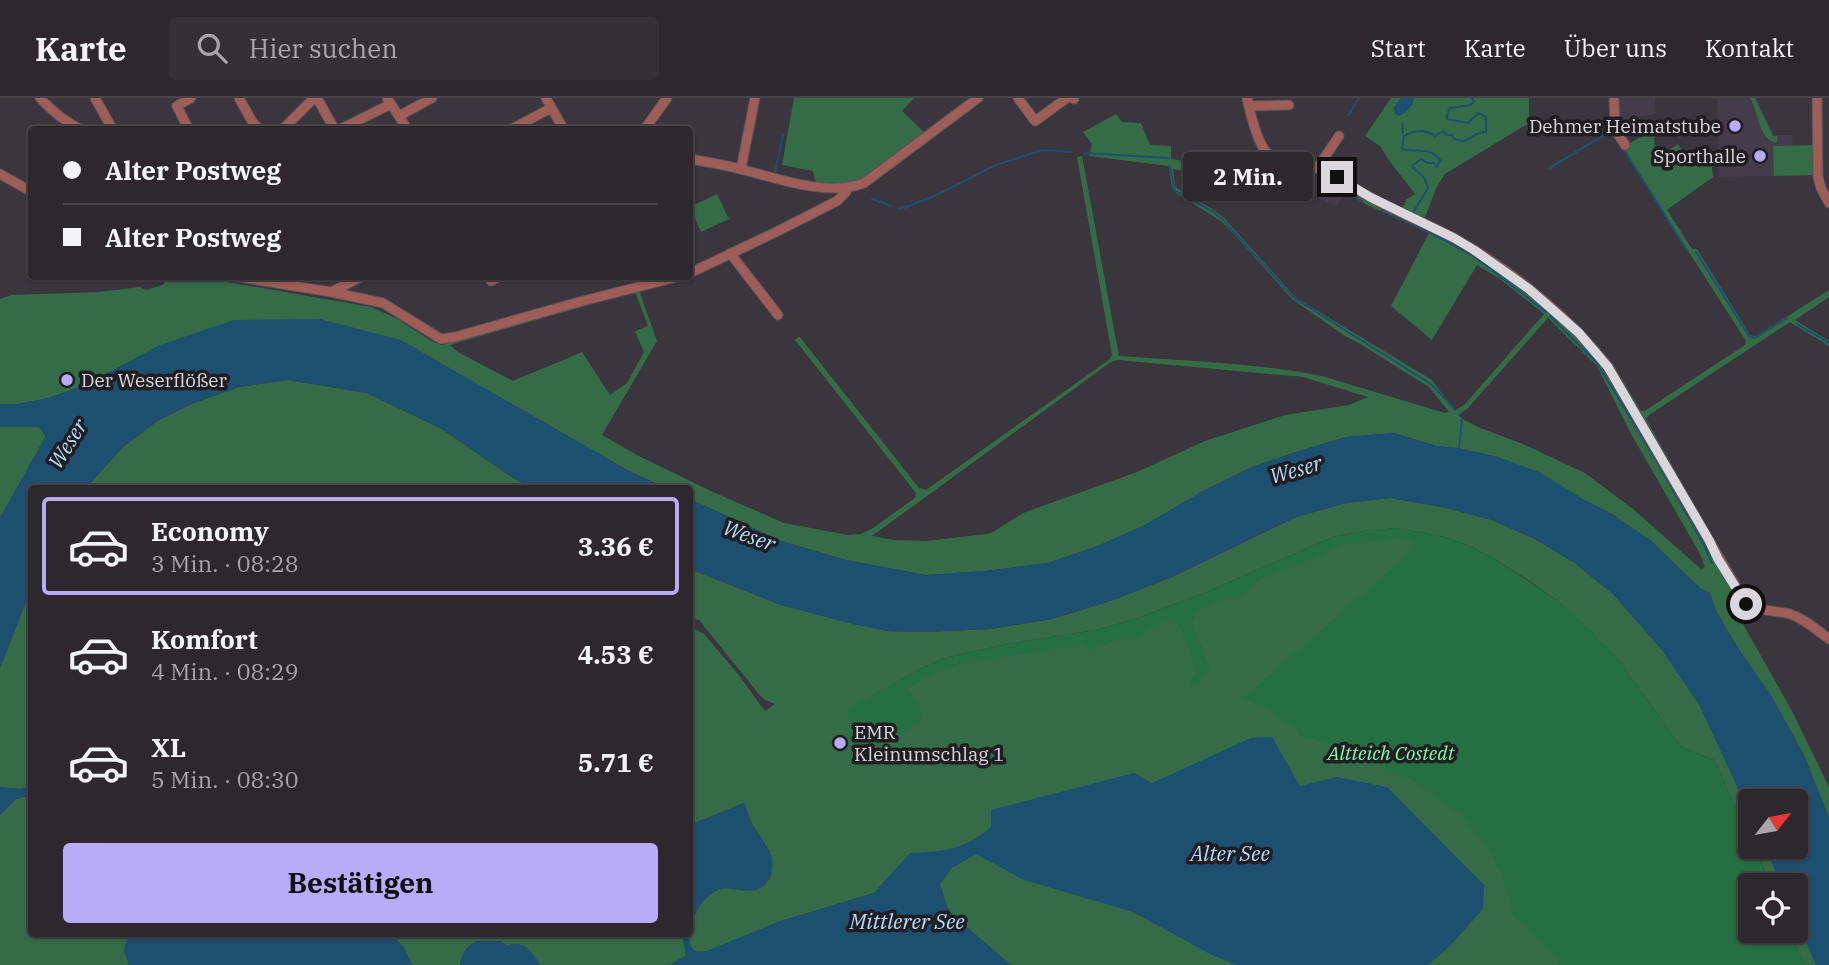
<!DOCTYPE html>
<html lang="de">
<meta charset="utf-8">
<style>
:root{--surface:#2c282e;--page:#343036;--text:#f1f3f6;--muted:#a6a6aa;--line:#48444a;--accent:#b8abf7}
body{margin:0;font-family:"IBM Plex Serif",serif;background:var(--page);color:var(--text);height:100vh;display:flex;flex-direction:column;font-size:26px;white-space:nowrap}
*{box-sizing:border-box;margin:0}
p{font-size:23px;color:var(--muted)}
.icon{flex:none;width:38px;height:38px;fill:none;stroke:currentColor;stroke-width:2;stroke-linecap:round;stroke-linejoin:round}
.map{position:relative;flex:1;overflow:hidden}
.details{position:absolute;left:28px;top:387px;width:665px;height:452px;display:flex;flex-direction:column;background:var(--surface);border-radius:7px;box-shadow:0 2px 5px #0004,0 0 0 2px var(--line)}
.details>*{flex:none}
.banner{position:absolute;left:28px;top:28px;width:665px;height:154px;border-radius:7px;box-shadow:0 2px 5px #0004,0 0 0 2px var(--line);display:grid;align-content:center;height:154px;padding:0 35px;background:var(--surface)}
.needle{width:46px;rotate:59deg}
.tools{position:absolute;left:1738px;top:691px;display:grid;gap:14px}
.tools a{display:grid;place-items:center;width:70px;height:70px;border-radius:7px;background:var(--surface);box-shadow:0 2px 5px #0004,0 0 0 2px var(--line);font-size:35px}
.end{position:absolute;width:32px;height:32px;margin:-16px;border:9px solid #d9d6dc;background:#111;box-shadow:0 0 0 4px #111}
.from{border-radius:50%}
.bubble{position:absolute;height:49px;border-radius:7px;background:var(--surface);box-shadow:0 2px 5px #0004,0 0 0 2px var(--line);font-size:23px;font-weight:700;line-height:49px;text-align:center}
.banner b{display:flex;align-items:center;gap:24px;height:66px;font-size:26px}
.banner b+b{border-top:2px solid var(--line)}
.banner i{width:18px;height:18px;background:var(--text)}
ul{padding:12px 0 0;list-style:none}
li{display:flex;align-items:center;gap:21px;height:98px;margin:0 14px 10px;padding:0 21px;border:4px solid transparent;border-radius:7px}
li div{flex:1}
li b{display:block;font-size:26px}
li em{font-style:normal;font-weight:700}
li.on{border-color:var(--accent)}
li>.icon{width:63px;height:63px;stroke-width:1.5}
.button{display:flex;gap:14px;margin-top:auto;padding:14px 35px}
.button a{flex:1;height:80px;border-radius:7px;background:var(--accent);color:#111;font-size:28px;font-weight:700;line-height:80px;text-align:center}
header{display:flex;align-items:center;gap:42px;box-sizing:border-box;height:98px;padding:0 35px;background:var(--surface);border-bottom:2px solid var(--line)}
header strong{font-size:33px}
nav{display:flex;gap:38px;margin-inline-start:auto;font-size:24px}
.search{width:490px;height:63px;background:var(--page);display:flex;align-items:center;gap:18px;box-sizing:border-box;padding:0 24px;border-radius:7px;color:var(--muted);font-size:26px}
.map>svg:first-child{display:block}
.built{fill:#453c4b}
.industrial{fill:#423c4d}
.green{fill:#346c47;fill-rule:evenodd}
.forest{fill:#256f42}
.water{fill:#1d4f70}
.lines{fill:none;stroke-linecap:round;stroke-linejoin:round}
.stream{stroke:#1d4f70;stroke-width:2}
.minor-casing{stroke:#57525a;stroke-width:11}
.minor{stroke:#9e5e57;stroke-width:9}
.route{stroke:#d9d6dc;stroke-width:9}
.poi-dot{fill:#b8abf7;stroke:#201e22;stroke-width:2.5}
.labels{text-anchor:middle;stroke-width:7;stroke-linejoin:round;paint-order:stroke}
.poi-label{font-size:19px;fill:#d9d6dc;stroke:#201e22;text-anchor:end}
.park-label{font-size:19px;font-style:italic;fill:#82fdac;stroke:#201e22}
.water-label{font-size:21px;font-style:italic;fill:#b2dcfc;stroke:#201e22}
</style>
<header>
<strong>Karte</strong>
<div class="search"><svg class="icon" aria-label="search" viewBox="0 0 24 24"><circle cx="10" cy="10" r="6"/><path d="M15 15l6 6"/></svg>Hier suchen</div>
<nav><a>Start</a><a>Karte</a><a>Über uns</a><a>Kontakt</a></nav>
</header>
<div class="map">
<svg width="1829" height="867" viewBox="0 0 1829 867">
<rect width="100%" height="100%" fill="#3b353e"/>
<!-- built -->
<path class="built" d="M1616,0H1655V16L1616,23Z
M1717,0H1756L1774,37H1792L1793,48L1774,49V78L1719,79Z"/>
<!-- industrial -->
<path class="industrial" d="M1331,79L1348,90L1336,109L1319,99Z"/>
<!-- green -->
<path class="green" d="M794,0H914L902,13L925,35L857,84L844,88L816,86L813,73L782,67Z
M1391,0H1402L1398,3L1412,7L1414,0H1529V25L1445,76L1437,88L1424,122L1475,148L1532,187L1580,229L1613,266L1641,313L1646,312L1745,247L1746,243L1613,36L1609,35L1550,71L1549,69L1613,31H1616L1627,47L1654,31L1655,61L1678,46L1692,69L1711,57L1713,79L1667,112L1692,151H1697L1750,237L1756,238L1829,192V199L1795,222L1829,243V248L1790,224L1649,317L1646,321L1743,494L1750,501L1739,519L1792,613L1829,689V720L1803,655L1769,594L1741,555L1716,513L1710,495L1701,491L1651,443L1612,416L1498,359L1458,350L1436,348L1394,335L1346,339L1293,355L1252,369L1207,391L1143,428L1098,448L1048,465L985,473L926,477L846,462L781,443L690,401V390H666L629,373L496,297L160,247L88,286L49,300L18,306H0V201L11,197L99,194L140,189L146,192L163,187L167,179H199L371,209L396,220L433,244L442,247L639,192L657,243L602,337L637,357L713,394L784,425L848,437L861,436L873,430L915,400L916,395L795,242L799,238L919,390L926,392L1110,261L1112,257L1077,59L1082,58L1119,258C1186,263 1256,265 1322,278L1445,315L1449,314L1429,289L1357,244L1345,238L1292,201L1235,137L1221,123L1176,95L1172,89L1169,68L1089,58L1092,46L1083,34L1116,16L1122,24L1141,25L1150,47L1171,48V61L1239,71L1262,64L1265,56L1277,64L1273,72L1257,75L1205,76L1173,71L1175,88L1178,91L1214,112L1224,120L1296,200L1432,282L1455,313L1465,306L1544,216L1500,181L1477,167L1432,242L1391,208L1429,135L1363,105L1345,94L1348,90L1400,116L1406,102L1415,96L1388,61L1380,48L1365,38ZM633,194L636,196L648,228L635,233L644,254L627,285L610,297L582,254L513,283L458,254L450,247ZM1548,220L1597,268L1630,334L1699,454L1705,469L1701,471L1633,411L1585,375L1523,346L1480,330L1466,323L1458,317L1467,311ZM1118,262L1303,279L1368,299L1349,307L1285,317L1205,343L1137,374L1023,415L993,434L987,436L926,443L894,442L872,438L1111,264Z
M1750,0H1755L1773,38H1777V45C1759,43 1759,15 1750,0Z
M1814,47L1815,77L1829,101V111L1819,96L1815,77L1774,78L1773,48Z
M717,96L729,121L701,134L690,109Z
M288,282L367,295L442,331L513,380L532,390H86L123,349L157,323L191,306L239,289Z
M0,329H39L46,338L0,420Z
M1390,400L1442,409L1492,422L1535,441L1575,465L1614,497L1662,552L1700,608L1750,716V741L1714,662L1681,649L1617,560L1559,504L1527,481L1496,462L1470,448L1445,439L1397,430L1363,433L1333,439L1202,496L1132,522L1096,532L1007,546L945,560L922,570L847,612L934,573L961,565L986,558L1132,534L1354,440L1397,436L1431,442L1750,833L1773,867H1011L953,818L947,809L941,790L909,757L874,795L778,824L711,853L695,854C678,837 698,801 717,792C738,783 746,803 770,781V754L751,724L744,705L690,727V529L704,536L738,576L765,613L775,606L765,602L758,595L699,522L690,520V471L781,507L887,533L924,534L990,531L1052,521L1113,502L1172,479L1296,419L1346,405Z
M31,491V689L19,691L0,689V570Z
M31,697L32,835H129L124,852L129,867H0V717L16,701Z
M1754,749H1765L1782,787H1767L1768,781Z
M1796,819L1816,867H1805L1795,847L1782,843L1775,834L1796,833Z
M391,835H682L686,858L669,867H540C533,855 521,841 507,848L500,843H495L460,865V867H412L404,850Z"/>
<!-- forest -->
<path class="forest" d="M1397,430L1445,439L1470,448L1496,462L1526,481L1559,504L1591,533L1617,560L1681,649L1714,662L1750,741V749H1754L1768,782L1767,787L1750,788V833H1775L1782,843L1795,847L1805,867H1560L1542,844L1514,819L1502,777L1488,748L1459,715L1410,681L1315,641H1306L1299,637L1298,632L1267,610L1244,600L1412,453V444L1403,440L1340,446L1313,462L1283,471L1256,484L1240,499L1225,500L1198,513L1192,525L1210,570L1200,580V586L1188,588L1196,574L1181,531L1173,522L1149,530L1137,542L1119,541L1090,553L1083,547L961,565L933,576L907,590L922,614L920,625C905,627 907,634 896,641C888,646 877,643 869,650L848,643L853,629L846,612L922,570L945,560L1007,546L1096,532L1132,522L1202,496L1333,439L1363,433Z"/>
<!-- water -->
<path class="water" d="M1402,0H1414C1412,8 1407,15 1399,18L1395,16L1394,9Z
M320,221L401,242L629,373L666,390H532L513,380L442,331L367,295L288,282L239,289L191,306L157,323L123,349L86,390H32L31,491L0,570V420L46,338L39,329H0V306H18L49,300L88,286L160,247L234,222Z
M1394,335L1436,348L1458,350L1498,359L1539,374L1583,401L1612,416L1651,443L1701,491L1710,495L1716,513L1741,555L1769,594L1803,655L1829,720V867H1816L1796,819V788L1782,787L1765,749H1796V704H1750V716L1700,608L1662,552L1614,497L1575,465L1535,441L1492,422L1442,409L1390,400L1346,405L1296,419L1172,479L1113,502L1052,521L990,531L924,534L887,533L852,526L781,507L690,471V401L781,443L846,462L926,477L985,473L1048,465L1098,448L1143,428L1207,391L1252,369L1293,355L1346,339Z
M1272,639L1300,688L1337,679L1387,689L1484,787L1483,811L1449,849L1428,867H1236L1210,856L1133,814L1024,782L976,756L952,770L940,786L947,809L954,818L1011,867H669L686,858L682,835H689L690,848L695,853L704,854L778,824L874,795L910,755C943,754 966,751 991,729V712L1134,675L1152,685L1251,640Z
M0,689L19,691L31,689V697L16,701L0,717Z
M744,705C747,711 748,718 752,725C757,736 767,746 771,757C776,773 768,792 750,793C739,794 728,788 718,792C703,798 694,816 690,830V727Z
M129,835H391L404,850L412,867H129L124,852Z
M477,843H500L507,848C522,840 533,854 540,867H460C462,856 466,848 477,843Z"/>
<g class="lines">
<!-- stream -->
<path class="stream" d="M1348,18L1359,0
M1402,26L1403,35
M1623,50L1688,154
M1084,55L1169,60
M1170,68L1174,89L1176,93L1213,114L1223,122L1294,200L1431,286L1453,309
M1550,70L1607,35L1612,34
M775,74L783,37
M1324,77L1333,84
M1343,91L1363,104
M872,101L891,108
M898,111L904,110L943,94L996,67L1042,52L1072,54
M1381,112L1429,134L1450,145
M1413,115L1428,90L1424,79L1413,70V67L1421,61L1427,65H1434L1437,69L1440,62C1430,48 1416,55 1402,51L1404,38C1414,32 1426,31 1435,38L1443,33L1447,37H1452L1454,41L1464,43C1471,40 1478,33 1486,34V19L1479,15L1468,25L1447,21V17L1450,10L1471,7L1474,3L1472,0
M1451,146L1475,159L1546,214
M1696,154L1749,238L1755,240L1787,220
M1550,218L1597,265L1656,362L1703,445L1712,465
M1797,226L1829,245
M1459,351L1462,321"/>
<!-- minor casing -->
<g class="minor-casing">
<path id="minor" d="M40,0C53,14 65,24 82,32
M95,0L113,32
M239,0L253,25L260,32
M317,0L335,32
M387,0L408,32
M546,0L564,32
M1018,0L1035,23L1067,0
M1073,0L1074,1
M1247,0C1250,14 1257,44 1267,55C1279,67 1311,65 1327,74C1341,81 1354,91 1368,98C1396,114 1426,125 1454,140C1509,171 1570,219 1608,269L1746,506C1760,514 1775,512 1790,516C1805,521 1817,532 1829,541
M1614,0L1615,31L1625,47
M1817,0L1818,79L1821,90L1829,105
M1249,8L1289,7
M399,18L432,0
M189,32L177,8L191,0
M282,32L314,0
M339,32L391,6
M510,32L551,10
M644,32L667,0
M690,61C708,64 726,67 744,72C779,81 829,99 864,85L978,0
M1318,69L1339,38
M741,71L755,0
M0,76L32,94
M730,155L778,217
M690,175L778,133L837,103L846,94L844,91
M233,178L331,194L363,178
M489,178L491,183L501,178
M331,194L383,205L441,241L455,239L579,204L681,178"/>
</g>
<!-- minor -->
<use href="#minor" class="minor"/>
</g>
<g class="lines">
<!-- route -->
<path class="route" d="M1337,79L1370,99L1454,140L1474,152L1529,191L1579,235L1608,269L1709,442L1718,461L1746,506"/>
</g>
<!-- markers -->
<g class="poi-dot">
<circle cx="1735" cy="28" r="7"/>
<circle cx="1760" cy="58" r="7"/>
<circle cx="67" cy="282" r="7"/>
<circle cx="840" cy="645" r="7"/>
</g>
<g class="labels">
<!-- poi labels -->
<g class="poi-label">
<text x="1721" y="35">Dehmer Heimatstube</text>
<text x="1746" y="65">Sporthalle</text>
<text x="81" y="289" text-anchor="start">Der Weserflößer</text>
<text x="854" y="641" text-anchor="start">EMR<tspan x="854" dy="22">Kleinumschlag 1</tspan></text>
</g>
<!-- park labels -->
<g class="park-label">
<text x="1391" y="662">Altteich Costedt</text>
</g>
<!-- water labels -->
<g class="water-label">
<text transform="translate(68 346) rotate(-58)" y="7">Weser</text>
<text transform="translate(1296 372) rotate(-16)" y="7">Weser</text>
<text transform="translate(749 438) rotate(20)" y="7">Weser</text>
<text x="1230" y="763">Alter See</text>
<text x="907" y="831">Mittlerer See</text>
</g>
</g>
</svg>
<div class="tools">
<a><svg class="needle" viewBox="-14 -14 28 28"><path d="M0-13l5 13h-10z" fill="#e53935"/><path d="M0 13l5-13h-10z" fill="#a6a6aa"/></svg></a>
<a><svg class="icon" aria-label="locate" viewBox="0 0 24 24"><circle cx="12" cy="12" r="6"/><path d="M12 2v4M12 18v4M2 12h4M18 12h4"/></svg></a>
</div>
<i class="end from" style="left:1746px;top:506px"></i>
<i class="end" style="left:1337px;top:79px"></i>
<div class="bubble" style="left:1183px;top:54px;width:130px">2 Min.</div>
<div class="banner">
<b><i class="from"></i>Alter Postweg</b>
<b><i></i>Alter Postweg</b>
</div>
<section class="details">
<ul>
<li class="on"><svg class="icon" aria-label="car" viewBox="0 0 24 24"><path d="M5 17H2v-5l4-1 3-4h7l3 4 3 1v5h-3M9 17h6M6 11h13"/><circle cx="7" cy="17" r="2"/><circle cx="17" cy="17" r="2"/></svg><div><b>Economy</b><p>3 Min. · 08:28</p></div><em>3.36 €</em></li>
<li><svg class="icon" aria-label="car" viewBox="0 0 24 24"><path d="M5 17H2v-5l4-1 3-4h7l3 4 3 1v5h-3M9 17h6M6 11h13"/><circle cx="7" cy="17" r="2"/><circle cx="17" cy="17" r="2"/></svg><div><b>Komfort</b><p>4 Min. · 08:29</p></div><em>4.53 €</em></li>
<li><svg class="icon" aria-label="car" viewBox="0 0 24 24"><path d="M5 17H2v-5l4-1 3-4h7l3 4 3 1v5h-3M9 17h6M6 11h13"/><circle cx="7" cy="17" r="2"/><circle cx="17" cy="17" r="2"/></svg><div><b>XL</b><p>5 Min. · 08:30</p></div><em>5.71 €</em></li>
</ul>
<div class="button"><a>Bestätigen</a></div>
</section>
</div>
